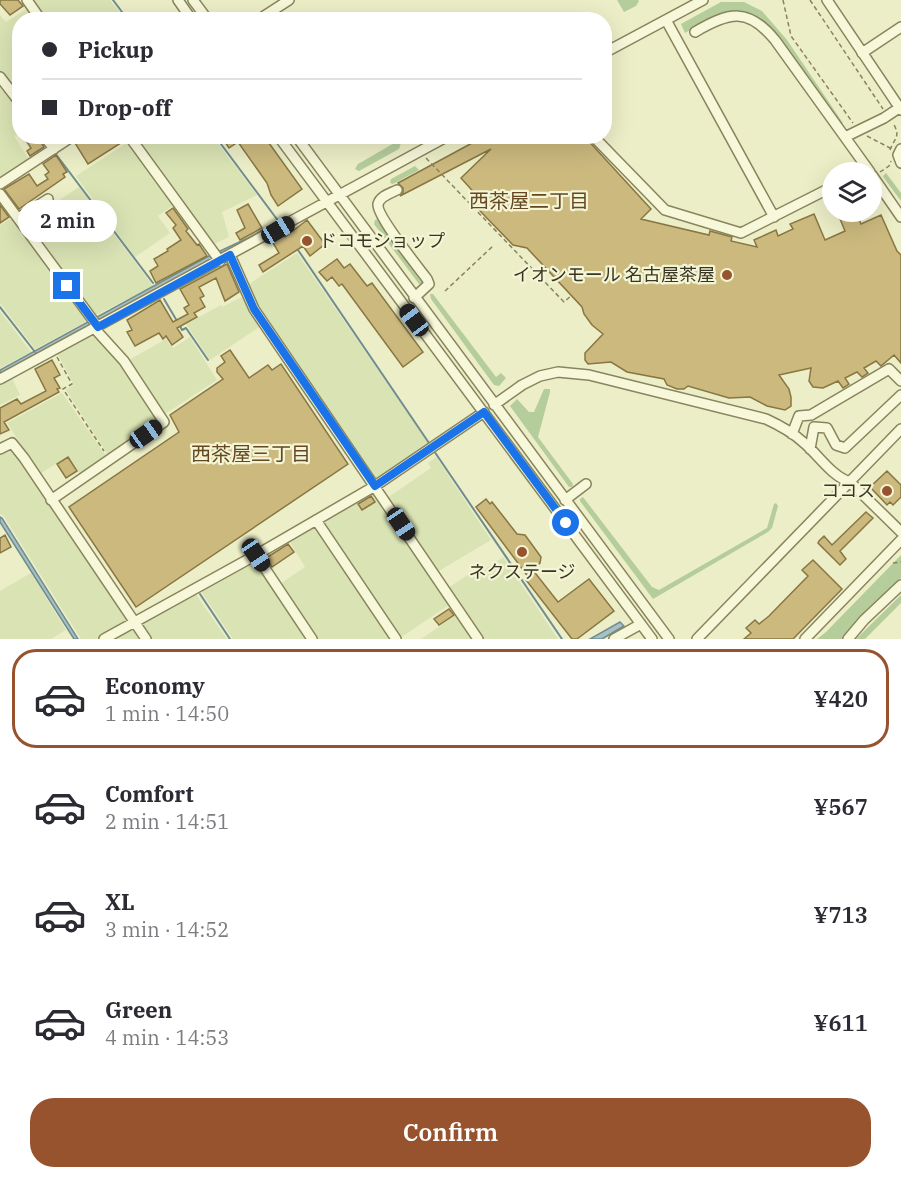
<!DOCTYPE html>
<meta charset="utf-8">
<style>
:root{--surface:#fff;--page:#f7f7f7;--text:#2b2b33;--muted:#7c7c81;--line:#e1e1e2;--accent:#97522e}
body{margin:0;font-family:"IBM Plex Serif","Noto Sans JP",serif;background:var(--page);color:var(--text);height:100vh;display:flex;flex-direction:column;font-size:22px;white-space:nowrap}
*{box-sizing:border-box;margin:0}
p{font-size:20px;color:var(--muted)}
.icon{flex:none;width:33px;height:33px;fill:none;stroke:currentColor;stroke-width:2;stroke-linecap:round;stroke-linejoin:round}
.map{position:relative;height:639px;overflow:hidden}
.details{display:flex;flex-direction:column;background:var(--surface);flex:1}
.details>*{flex:none}
.top-card{position:absolute;left:12px;top:12px;width:600px;height:132px;border-radius:24px;box-shadow:0 6px 24px #0002;display:grid;align-content:center;height:132px;padding:0 30px;background:var(--surface)}
.fabs{position:absolute;left:822px;top:162px;display:grid;gap:12px}
.fabs a{display:grid;place-items:center;width:60px;height:60px;border-radius:50%;background:var(--surface);box-shadow:0 6px 24px #0002;font-size:30px}
.end{position:absolute;width:27px;height:27px;margin:-14px;border:8px solid #1a73e8;background:#fff;box-shadow:0 0 0 3px #fff}
.from{border-radius:50%}
.bubble{position:absolute;height:42px;border-radius:21px;background:var(--surface);box-shadow:0 6px 24px #0002;font-size:20px;font-weight:600;line-height:42px;text-align:center}
.car{position:absolute;width:18px;height:36px;margin:-18px -9px;border-radius:8px;box-shadow:0 0 4px 2px #0007;background:linear-gradient(#222 24%,#8ab4d8 0 40%,#222 0 76%,#8ab4d8 0 86%,#222 0)}
.top-card b{display:flex;align-items:center;gap:21px;height:57px;font-size:22px}
.top-card b+b{border-top:2px solid var(--line)}
.top-card i{width:15px;height:15px;background:var(--text)}
ul{padding:10px 0 0;list-style:none}
li{display:flex;align-items:center;gap:18px;height:99px;margin:0 12px 9px;padding:0 18px;border:3px solid transparent;border-radius:24px}
li div{flex:1}
li b{display:block;font-size:22px}
li em{font-style:normal;font-weight:600}
li.current{border-color:var(--accent)}
li>.icon{width:54px;height:54px;stroke-width:1.5}
.action{display:flex;gap:12px;margin-top:auto;padding:12px 30px}
.action a{flex:1;height:69px;border-radius:24px;background:var(--accent);color:#fff;font-size:24px;font-weight:600;line-height:69px;text-align:center}
.map>svg:first-child{display:block}
.farmland{fill:#dae3b4}
.green{fill:#b5cc9b}
.water{fill:#a8c0c1;stroke:#6f8d90;stroke-width:1.5}
.lines{fill:none;stroke-linecap:round;stroke-linejoin:round}
.stream{stroke:#6f8d90;stroke-width:2}
.building{fill:#cbb97e;stroke:#887643;stroke-width:1.5}
.minor-casing{stroke:#89845d;stroke-width:12}
.path{stroke:#89845d;stroke-width:1.5;stroke-dasharray:4.5 3;stroke-linecap:butt}
.minor{stroke:#f7f8da;stroke-width:9}
.route{stroke:#1a73e8;stroke-width:8}
.poi-dot{fill:#97522e;stroke:#f3f5d6;stroke-width:2}
.labels{text-anchor:middle;stroke-width:4.5;stroke-linejoin:round;paint-order:stroke}
.poi-label{font-size:18px;fill:#3a3520;stroke:#f3f5d6;text-anchor:end}
.neighbourhood-label{font-size:20px;fill:#654720;stroke:#f3f5d6}
</style>
<div class="map">
<svg width="901" height="639" viewBox="0 0 901 639">
<rect width="100%" height="100%" fill="#eceec7"/>
<!-- farmland -->
<path class="farmland" d="M32,0H110L125,19H46Z
M28,8L37,19L20,20L19,99L0,72V15L6,22Z
M0,81L19,108V133L14,136L29,160L0,179Z
M135,137H213L257,195L222,212L229,237L214,244Z
M128,142L174,205L158,216L170,233L135,257L76,176Z
M79,187L153,286L96,315L27,222Z
M13,217L89,320L35,349L0,303V225Z
M297,253L429,444L379,478H375L258,307L249,284Z
M244,296L261,326L210,360L186,324L221,305L222,307Z
M0,311L31,352L0,368Z
M94,334L120,363L159,420L108,455L66,390L74,385L57,353Z
M190,337L217,380L165,414L129,360L166,339L173,348Z
M12,378L20,395L0,405V385Z
M62,393L106,456L80,474L68,456L40,474L7,423Z
M8,450L13,451L128,618L126,622L96,639H81L3,515L0,514V454Z
M436,457L491,540L437,572L387,498L431,468L428,463Z
M370,492L374,493L449,605L400,638L321,521Z
M315,524L393,639H317L280,584L305,567L288,539Z
M503,557L558,639H483L448,588L469,574L472,578Z
M250,562L255,563L306,639H233L200,590Z
M31,573L66,630L51,639H0V591Z
M195,593L227,639H151L143,627L144,621Z
M456,615L472,639H421Z
M130,629L136,630L142,639H112Z"/>
<!-- green -->
<path class="green" d="M617,0H638L639,1L636,6L624,12Z
M721,2H744L762,11L787,40L843,123L841,124L772,31L767,24L752,15L697,26L685,33L681,24Z
M396,142L401,143L399,149L359,171L355,169L358,164Z
M415,166L419,170L393,184L390,183L391,179Z
M886,173L901,193V201L884,178L883,176Z
M378,219L422,279V284H419L374,224L375,220Z
M430,294H433L496,377L501,373L506,378L499,386L494,385L431,299Z
M544,389H550V392L538,437L573,484L572,487H569L510,406L517,399L529,412H534Z
M583,497L652,587L659,590L767,528L774,504L776,503L778,506L772,528L768,532L653,599L580,501V499Z
M901,555V578L875,603L844,639H817L826,632Z
M901,595V603L865,639H856Z"/>
<!-- water -->
<path class="water" d="M280,220L282,223L0,374V370L205,258L248,238Z
M0,517L2,518L78,639H74L0,522Z
M620,622L624,626L602,639H590Z"/>
<g class="lines">
<!-- stream -->
<path class="stream" d="M113,0L128,20
M215,136L279,222
M55,153L153,283
M285,230L290,237
M296,247L429,443
M164,299L177,321
M0,307L35,352
M180,326L182,330L186,328L208,360
M434,451L562,639
M200,594L230,639"/>
</g>
<!-- building -->
<path class="building" d="M0,0H18L23,6L10,15L0,4Z
M23,136H37L44,147L30,156L27,151L31,148Z
M84,136H122L124,141L88,164L75,143Z
M221,136H264L302,189L278,206L271,195L267,183L238,142L229,148Z
M485,136H584L651,209L641,219L709,235L710,231L732,237L731,241L757,247L754,240L776,230L778,236L793,229L790,224L814,214L825,240L845,231L840,219L856,212L861,224L881,215L897,251L901,255V363L894,355L881,366L876,361L864,368L868,373L862,377L857,372L845,378L849,384L843,388L838,381L823,388L813,387L809,381L811,368L779,375L789,389L791,397V406L785,410L767,406L750,397L729,398L688,386L684,389H677L667,385L664,379L627,372L611,362L588,364L585,360V353L603,334L592,325L584,314L582,307L527,248L513,245L482,213L473,203L478,197L461,178L491,149L400,196L403,193V188L398,183Z
M56,155L67,172L63,174L65,177L19,209L4,189L29,174L37,186L48,179L45,175L49,172L43,164Z
M248,204L262,228L240,240L236,233L245,228L237,210Z
M0,205L9,217L0,223Z
M173,208L188,229L186,231L197,245L199,244L207,256L156,283L150,271L158,266L154,259L168,251L167,249L181,240L173,228L176,225L166,213Z
M307,220L325,244L310,256L303,246L263,272L259,265L279,253L272,241L283,234L285,237Z
M337,259L344,268L350,264L367,286L372,283L423,352L403,367L342,284L339,286L332,277L327,281L319,272Z
M227,264L239,292L225,301L216,278L199,287L204,296L200,298L205,307L194,313L197,317L177,328L183,337L172,345L166,336L163,339L159,333L135,346L127,332L132,330L127,320L160,300L173,322L188,314L184,308L189,305L180,289Z
M230,350L249,378L268,365L272,370L281,364L348,464L136,607L69,507L179,432L170,415L223,379L217,372V368L225,362L221,356Z
M52,360L60,375L54,378L60,388L57,389L59,392L4,422L9,430L0,434V408L17,399L21,404L46,391L35,369Z
M68,457L77,471L66,478L57,464Z
M887,471L901,485V497L893,505L890,502L887,505L870,487Z
M371,496L375,502L362,510L358,504Z
M486,499L490,504L492,502L517,534L525,535L541,557L540,563L532,569L558,602L589,579L614,611L577,639H572L526,580L529,578L476,507Z
M866,512L873,518L840,551L846,559L840,565L818,543L819,541L824,536L832,545Z
M5,535L11,547L0,553V538Z
M288,544L294,552L272,567L266,558Z
M813,560L842,589L793,639H744L751,633L746,628L755,620L759,624L769,616L808,576L802,570Z
M449,609L454,615L439,625L434,619Z"/>
<g class="lines">
<!-- minor casing -->
<g class="minor-casing">
<path id="minor" d="M27,0L41,20
M178,0L192,20
M193,0L208,20
M827,0L901,110
M258,20L289,0
M666,20L774,217
M695,32C729,12 748,7 775,40L870,172
M604,53L703,0
M862,53L901,27
M0,77L20,103
M44,136L54,149
M129,136L220,261
M278,136L652,639
M296,136L669,639
M593,136L665,210L741,233L832,187
M845,137L884,118L899,108
M901,149L898,155L901,163
M872,175L901,217
M0,184L73,136
M397,190C391,193 380,196 378,204C376,215 418,267 427,279L429,284L414,298
M0,194L98,327
M18,218L48,199
M230,255L254,309L478,639
M0,379L448,136
M494,405L522,385L540,376L558,372L589,375L766,419C779,425 792,432 803,442C818,454 831,476 850,482L901,532
M792,434L799,416L811,415L889,369L901,381
M0,449L12,443L24,458L146,639
M810,449L814,427L827,428L836,445L845,448L901,395
M51,500L164,422L124,361L95,329
M565,500L586,484
M316,520L396,639
M256,555L312,639
M104,639L256,555L375,486L484,412
M614,639L641,624
M697,639L901,429
M805,639L901,540
M848,639L864,620L901,585"/>
</g>
<!-- path -->
<path class="path" d="M783,0L791,36L853,123
M810,0L883,109
M867,136L890,148
M890,150C895,137 901,137 893,123
M426,158L564,302L572,295
M880,172L889,166L891,161
M445,291L493,246
M57,357L72,384L63,389L104,451
M893,563L901,562"/>
<!-- minor -->
<use href="#minor" class="minor"/>
</g>
<g class="lines">
<!-- route -->
<path class="route" d="M67,286L98,327L230,255L254,309L375,486L484,412L566,523"/>
</g>
<!-- markers -->
<g class="poi-dot">
<circle cx="307" cy="241" r="6"/>
<circle cx="727" cy="275" r="6"/>
<circle cx="887" cy="491" r="6"/>
<circle cx="522" cy="552" r="6"/>
</g>
<g class="labels">
<!-- poi labels -->
<g class="poi-label">
<text x="319" y="247" text-anchor="start">ドコモショップ</text>
<text x="715" y="281">イオンモール 名古屋茶屋</text>
<text x="875" y="497">ココス</text>
<text x="522" y="578" text-anchor="middle">ネクステージ</text>
</g>
<!-- neighbourhood labels -->
<g class="neighbourhood-label">
<text x="529" y="208">西茶屋二丁目</text>
<text x="251" y="461">西茶屋三丁目</text>
</g>
</g>
</svg>
<div class="fabs">
<a><svg class="icon" aria-label="layers" viewBox="0 0 24 24"><path d="M12 4l9 5-9 5-9-5zM3 14l9 5 9-5"/></svg></a>
</div>
<i class="end from" style="left:566px;top:523px"></i>
<i class="end" style="left:67px;top:286px"></i>
<div class="bubble" style="left:18px;top:200px;width:99px">2 min</div>
<i class="car" style="left:278px;top:230px;rotate:59deg"></i>
<i class="car" style="left:414px;top:320px;rotate:323deg"></i>
<i class="car" style="left:146px;top:434px;rotate:55deg"></i>
<i class="car" style="left:401px;top:524px;rotate:146deg"></i>
<i class="car" style="left:256px;top:555px;rotate:146deg"></i>
<div class="top-card">
<b><i class="from"></i>Pickup</b>
<b><i></i>Drop-off</b>
</div>
</div>
<section class="details">
<ul>
<li class="current"><svg class="icon" aria-label="car" viewBox="0 0 24 24"><path d="M5 17H2v-5l4-1 3-4h7l3 4 3 1v5h-3M9 17h6M6 11h13"/><circle cx="7" cy="17" r="2"/><circle cx="17" cy="17" r="2"/></svg><div><b>Economy</b><p>1 min · 14:50</p></div><em>¥420</em></li>
<li><svg class="icon" aria-label="car" viewBox="0 0 24 24"><path d="M5 17H2v-5l4-1 3-4h7l3 4 3 1v5h-3M9 17h6M6 11h13"/><circle cx="7" cy="17" r="2"/><circle cx="17" cy="17" r="2"/></svg><div><b>Comfort</b><p>2 min · 14:51</p></div><em>¥567</em></li>
<li><svg class="icon" aria-label="car" viewBox="0 0 24 24"><path d="M5 17H2v-5l4-1 3-4h7l3 4 3 1v5h-3M9 17h6M6 11h13"/><circle cx="7" cy="17" r="2"/><circle cx="17" cy="17" r="2"/></svg><div><b>XL</b><p>3 min · 14:52</p></div><em>¥713</em></li>
<li><svg class="icon" aria-label="car" viewBox="0 0 24 24"><path d="M5 17H2v-5l4-1 3-4h7l3 4 3 1v5h-3M9 17h6M6 11h13"/><circle cx="7" cy="17" r="2"/><circle cx="17" cy="17" r="2"/></svg><div><b>Green</b><p>4 min · 14:53</p></div><em>¥611</em></li>
</ul>
<div class="action"><a>Confirm</a></div>
</section>
